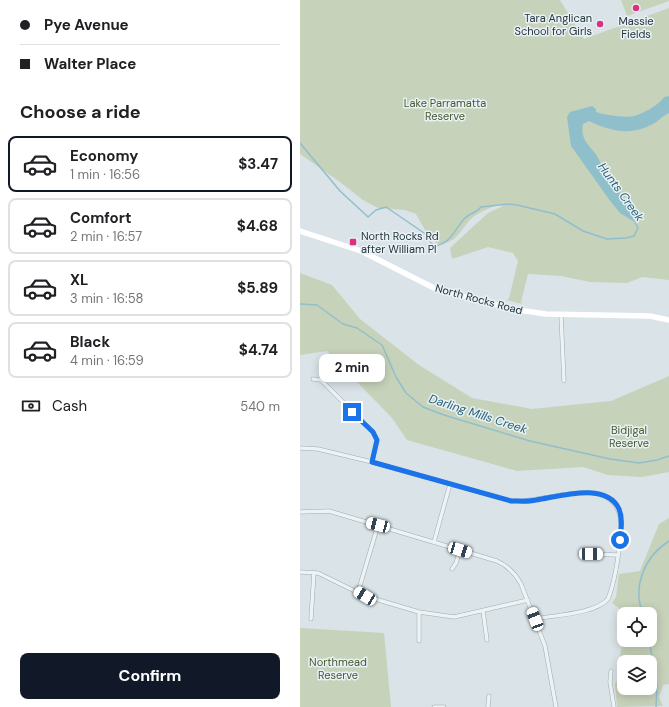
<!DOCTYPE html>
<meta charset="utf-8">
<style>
:root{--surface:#fff;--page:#f6f6f6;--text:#202124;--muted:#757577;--line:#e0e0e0;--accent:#111827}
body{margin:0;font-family:"DM Sans",sans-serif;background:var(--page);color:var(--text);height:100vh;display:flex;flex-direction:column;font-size:15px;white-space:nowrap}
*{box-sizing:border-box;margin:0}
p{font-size:13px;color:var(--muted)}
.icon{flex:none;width:22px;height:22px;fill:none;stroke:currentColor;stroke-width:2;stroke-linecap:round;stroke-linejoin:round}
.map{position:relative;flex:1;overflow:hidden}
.details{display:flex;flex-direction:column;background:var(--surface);width:300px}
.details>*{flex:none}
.guide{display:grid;align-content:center;height:88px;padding:0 20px;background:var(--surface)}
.buttons{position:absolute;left:317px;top:607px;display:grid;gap:8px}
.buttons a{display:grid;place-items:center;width:40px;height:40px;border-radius:8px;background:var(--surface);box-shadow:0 2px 10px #0003;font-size:20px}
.end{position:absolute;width:18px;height:18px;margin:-9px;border:5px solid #1a73e8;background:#fff;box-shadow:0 0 0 2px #fff}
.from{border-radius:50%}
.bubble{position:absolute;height:28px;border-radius:8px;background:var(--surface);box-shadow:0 2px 10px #0003;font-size:13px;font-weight:700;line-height:28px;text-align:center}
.car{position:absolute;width:12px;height:24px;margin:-12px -6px;border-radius:5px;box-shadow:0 0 3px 1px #0007;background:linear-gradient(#fff 24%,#345 0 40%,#fff 0 76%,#345 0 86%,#fff 0)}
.guide b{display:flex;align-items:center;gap:14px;height:38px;font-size:15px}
.guide b+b{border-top:1px solid var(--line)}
.guide i{width:10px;height:10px;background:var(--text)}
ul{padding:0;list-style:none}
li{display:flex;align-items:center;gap:12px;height:56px;margin:0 8px 6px;padding:0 12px;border:2px solid var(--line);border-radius:8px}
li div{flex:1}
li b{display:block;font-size:15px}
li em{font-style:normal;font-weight:700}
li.selected{border-color:var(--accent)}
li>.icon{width:36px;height:36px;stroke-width:1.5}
h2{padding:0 20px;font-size:18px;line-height:48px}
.pay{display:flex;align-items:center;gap:10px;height:44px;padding:0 20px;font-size:15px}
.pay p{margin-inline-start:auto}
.cta{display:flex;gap:8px;margin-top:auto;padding:8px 20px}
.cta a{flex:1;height:46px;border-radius:8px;background:var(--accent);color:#fff;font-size:16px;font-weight:700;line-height:46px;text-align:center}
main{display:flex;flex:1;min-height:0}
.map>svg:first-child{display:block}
.green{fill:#c7d2ba;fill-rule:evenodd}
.water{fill:#90bfcc}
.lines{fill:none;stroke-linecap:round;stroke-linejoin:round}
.stream{stroke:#90bfcc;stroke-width:1.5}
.minor-casing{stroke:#9fabb1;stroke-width:4.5}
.minor{stroke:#edf2f5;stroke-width:3.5}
.secondary{stroke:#fff;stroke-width:5.5}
.route{stroke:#1a73e8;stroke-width:5}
.poi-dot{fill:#dc2f7d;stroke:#e9f1f5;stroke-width:1.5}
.labels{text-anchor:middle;stroke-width:3;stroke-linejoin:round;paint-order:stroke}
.poi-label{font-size:11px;fill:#23353e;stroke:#e9f1f5;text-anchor:end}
.park-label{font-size:11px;fill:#455b2f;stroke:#e9f1f5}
.street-label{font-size:11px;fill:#23353e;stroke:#e9f1f5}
.water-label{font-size:12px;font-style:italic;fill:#296376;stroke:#e9f1f5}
</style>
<main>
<section class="details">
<div class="guide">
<b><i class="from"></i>Pye Avenue</b>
<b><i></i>Walter Place</b>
</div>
<h2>Choose a ride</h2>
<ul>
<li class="selected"><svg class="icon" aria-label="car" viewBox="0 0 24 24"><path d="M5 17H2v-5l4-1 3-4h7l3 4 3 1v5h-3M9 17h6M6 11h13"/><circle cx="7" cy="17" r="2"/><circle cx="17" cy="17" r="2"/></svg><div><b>Economy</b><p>1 min · 16:56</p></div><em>$3.47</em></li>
<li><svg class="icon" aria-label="car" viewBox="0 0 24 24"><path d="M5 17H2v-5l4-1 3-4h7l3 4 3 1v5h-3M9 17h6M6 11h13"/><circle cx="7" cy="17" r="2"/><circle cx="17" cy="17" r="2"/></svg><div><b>Comfort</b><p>2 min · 16:57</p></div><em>$4.68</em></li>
<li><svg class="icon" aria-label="car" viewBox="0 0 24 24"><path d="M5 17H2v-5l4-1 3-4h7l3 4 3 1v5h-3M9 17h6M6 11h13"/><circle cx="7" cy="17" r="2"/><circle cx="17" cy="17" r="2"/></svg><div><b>XL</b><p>3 min · 16:58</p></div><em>$5.89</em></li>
<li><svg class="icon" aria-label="car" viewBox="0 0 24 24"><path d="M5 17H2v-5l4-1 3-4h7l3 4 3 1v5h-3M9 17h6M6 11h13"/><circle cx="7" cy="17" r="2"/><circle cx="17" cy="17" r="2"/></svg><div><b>Black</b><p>4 min · 16:59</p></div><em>$4.74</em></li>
</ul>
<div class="pay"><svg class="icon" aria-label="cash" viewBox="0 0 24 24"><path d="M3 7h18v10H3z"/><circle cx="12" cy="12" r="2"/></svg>Cash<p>540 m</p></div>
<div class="cta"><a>Confirm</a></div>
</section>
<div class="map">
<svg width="369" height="707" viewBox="0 0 369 707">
<rect width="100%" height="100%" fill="#dae3e7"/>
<!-- green -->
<path class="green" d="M0,0H260L284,39L369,8V280L342,277L327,283L290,282L261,276L230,274H228L221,302L222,304L207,300L209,298L218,261L213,253L188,247L152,259L150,248L188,213L203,206L200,204C190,208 177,212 169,221C158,234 158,240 140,245L130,239L116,214L105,210L78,208L63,200L40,182L0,154Z
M321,0H369V1L327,16Z
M0,273L32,285L60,319L119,365L172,398L232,409L311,401L369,376V472L342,477L308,475L283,467L217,471L107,440L92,418L27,351L0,355Z
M369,518V684L363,685L359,697L363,706L317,707L315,684L319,678L318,666L324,635V640H350V614H324V631L319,608L312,603L316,597L319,574L340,571L359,524ZM324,662H350V688H324Z
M0,628L84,633L91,707H0Z"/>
<!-- water -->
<path class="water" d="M369,96V113C362,116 358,122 351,125C330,136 310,131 289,121L283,124C280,140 289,144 297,156C301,162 302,170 306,176C316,190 333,203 335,222L320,213L311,202L271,146L267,117L270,112L292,106L296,109V112C304,115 326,118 334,116C344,113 359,105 364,97Z"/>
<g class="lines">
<!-- stream -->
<path class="stream" d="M0,143L40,191L66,215L68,217L76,210L86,207L127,235L131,243L135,246C152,243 155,228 165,218C170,213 176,213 181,207L208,204L217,205L255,214L283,231L307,239L326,238L334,236L338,228L335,222
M0,304L17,305L43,324L57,328L82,345L96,377L106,393L123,407L144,415L230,441L310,459L339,463L357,460L369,456
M343,614C332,587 344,557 369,541
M349,640L357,685L356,707"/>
<!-- minor casing -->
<g class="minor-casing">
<path id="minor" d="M261,315L264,381
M13,379L21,380L73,432L77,441L72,462
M0,448L18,449L72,462L211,501C250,503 325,467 321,532C319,553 316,579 308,599C295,614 255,615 235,619
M0,512L29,511L197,561C208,566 215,573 221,584L245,646L256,707
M134,542L150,484
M285,550L291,554L317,555
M152,569L156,563L160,550
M0,572L18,573L65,596L119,612L154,617L228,600
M58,592L78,525
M183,611L187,640
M11,619L14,572
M119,641V612
M311,671L310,682L314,707
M134,707H144
M188,707L189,696"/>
</g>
<!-- minor -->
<use href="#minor" class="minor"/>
<!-- secondary -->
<path class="secondary" d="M0,231L61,251L136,289L212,309L246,314L350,316L369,320"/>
</g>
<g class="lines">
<!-- route -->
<path class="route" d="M52,412L73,432L77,440L72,462L211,501C219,501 228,502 236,500C258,497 306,481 319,509C323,519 321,530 320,540"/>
</g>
<!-- markers -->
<g class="poi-dot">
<circle cx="336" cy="8" r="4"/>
<circle cx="300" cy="24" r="4"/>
<rect x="49" y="238" width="8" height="8" rx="2"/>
</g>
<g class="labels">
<!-- poi labels -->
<g class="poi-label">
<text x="292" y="22">Tara Anglican<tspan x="292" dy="13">School for Girls</tspan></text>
<text x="336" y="25" text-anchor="middle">Massie<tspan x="336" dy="13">Fields</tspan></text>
<text x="61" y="240" text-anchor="start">North Rocks Rd<tspan x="61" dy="13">after William Pl</tspan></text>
</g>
<!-- park labels -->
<g class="park-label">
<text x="145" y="107">Lake Parramatta<tspan x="145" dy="13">Reserve</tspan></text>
<text x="329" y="434">Bidjigal<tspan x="329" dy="13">Reserve</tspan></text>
<text x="38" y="666">Northmead<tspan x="38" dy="13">Reserve</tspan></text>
</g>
<!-- street labels -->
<g class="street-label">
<text transform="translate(179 299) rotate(15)" y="4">North Rocks Road</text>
</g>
<!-- water labels -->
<g class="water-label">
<text transform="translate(321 192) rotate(54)" y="4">Hunts Creek</text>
<text transform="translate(178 414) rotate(18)" y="4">Darling Mills Creek</text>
</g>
</g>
</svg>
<div class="buttons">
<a><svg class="icon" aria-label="locate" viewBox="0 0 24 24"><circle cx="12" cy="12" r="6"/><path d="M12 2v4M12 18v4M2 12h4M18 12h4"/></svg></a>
<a><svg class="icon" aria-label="layers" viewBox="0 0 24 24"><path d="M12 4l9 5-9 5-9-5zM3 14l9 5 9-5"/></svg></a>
</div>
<i class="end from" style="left:320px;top:540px"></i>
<i class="end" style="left:52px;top:412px"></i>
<div class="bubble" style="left:19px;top:354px;width:66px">2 min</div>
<i class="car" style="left:78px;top:525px;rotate:285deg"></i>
<i class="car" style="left:160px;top:550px;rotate:107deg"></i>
<i class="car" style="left:291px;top:554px;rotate:91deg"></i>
<i class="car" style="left:65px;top:596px;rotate:301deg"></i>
<i class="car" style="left:235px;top:619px;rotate:339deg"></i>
</div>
</main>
